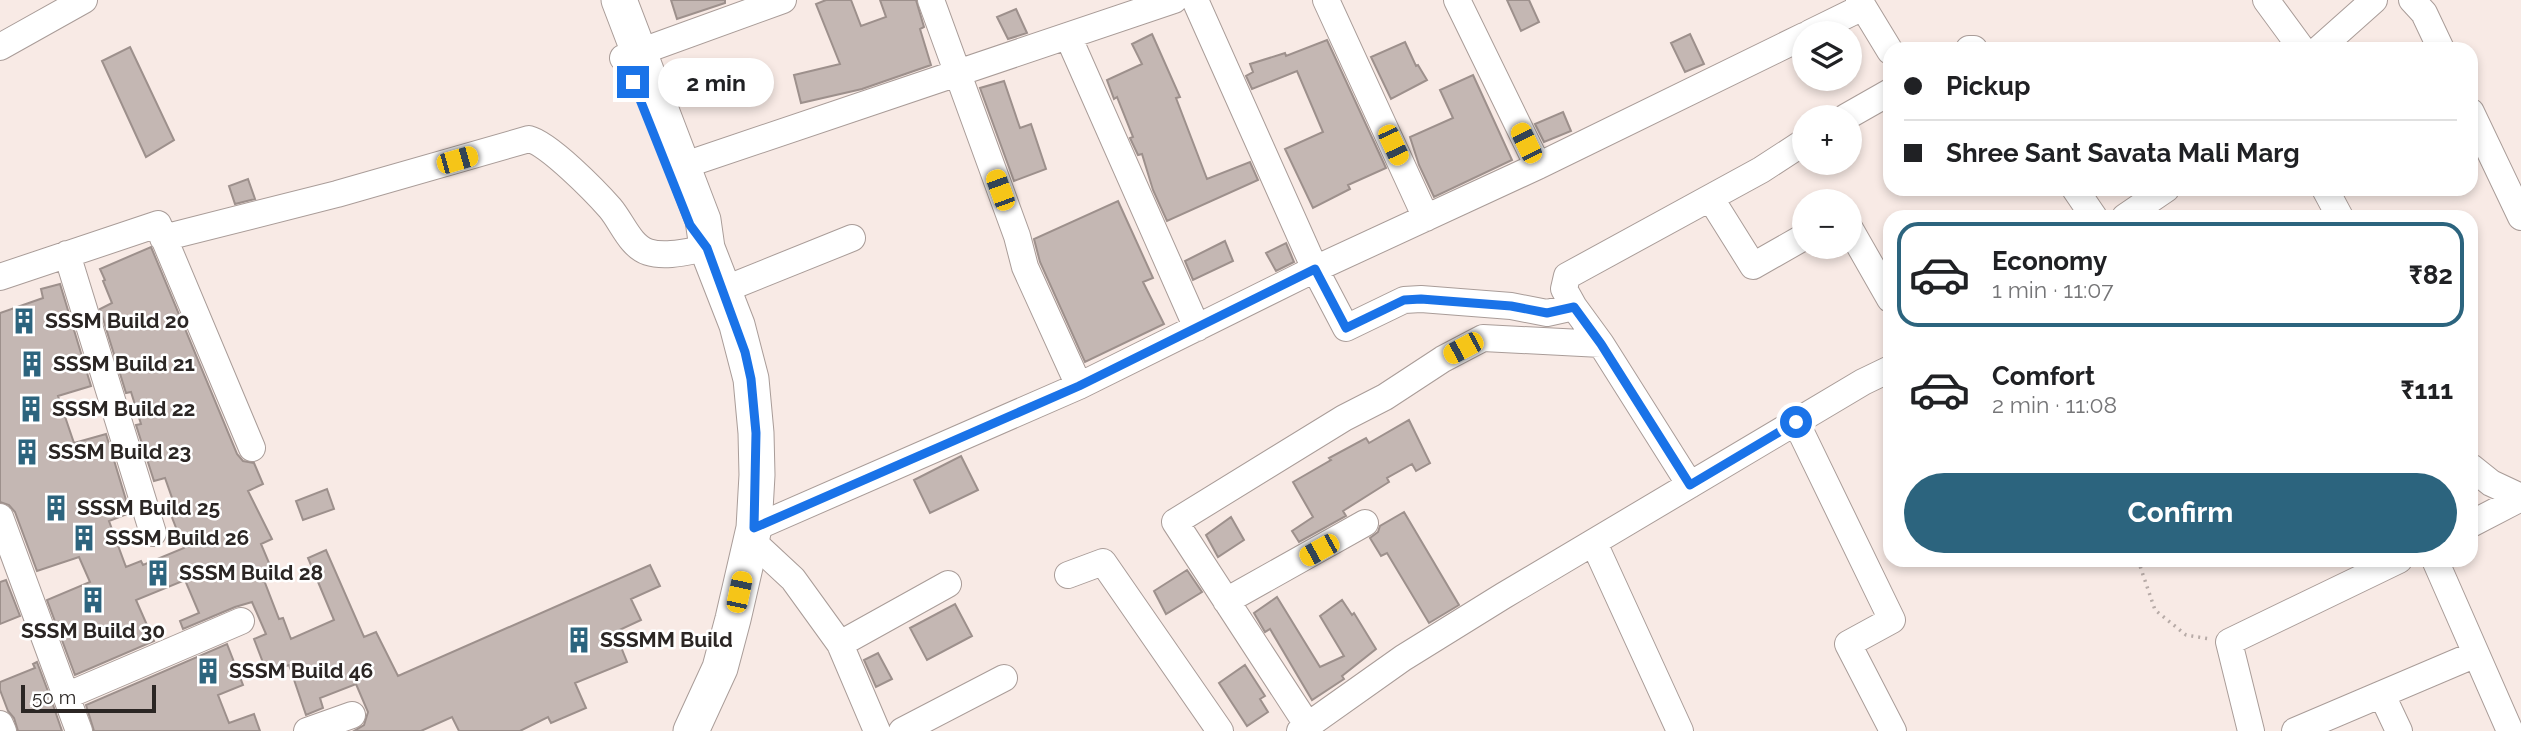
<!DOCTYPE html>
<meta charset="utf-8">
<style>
:root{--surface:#fff;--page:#f6f6f6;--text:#202124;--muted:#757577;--line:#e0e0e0;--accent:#2c647e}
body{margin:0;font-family:Raleway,sans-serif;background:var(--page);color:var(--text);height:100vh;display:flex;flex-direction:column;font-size:26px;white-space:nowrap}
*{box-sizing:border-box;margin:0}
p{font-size:23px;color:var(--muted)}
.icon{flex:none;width:38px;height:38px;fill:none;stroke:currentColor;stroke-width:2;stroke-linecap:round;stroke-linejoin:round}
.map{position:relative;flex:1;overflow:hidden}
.details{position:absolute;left:1883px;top:210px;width:595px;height:357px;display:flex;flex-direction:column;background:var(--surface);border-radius:21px;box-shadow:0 4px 10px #0003}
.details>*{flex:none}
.banner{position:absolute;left:1883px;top:42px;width:595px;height:154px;border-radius:21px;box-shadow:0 4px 10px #0003;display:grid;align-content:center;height:154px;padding:0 21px;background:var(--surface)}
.tools{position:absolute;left:1792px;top:21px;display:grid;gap:14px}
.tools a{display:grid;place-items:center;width:70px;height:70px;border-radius:50%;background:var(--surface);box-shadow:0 4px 10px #0003;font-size:35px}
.scale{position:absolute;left:21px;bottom:18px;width:135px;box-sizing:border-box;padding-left:7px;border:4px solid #2b2624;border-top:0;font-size:19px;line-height:24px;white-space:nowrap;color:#2b2624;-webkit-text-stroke:5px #fff;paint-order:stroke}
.end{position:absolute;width:32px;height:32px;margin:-16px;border:9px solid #1a73e8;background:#fff;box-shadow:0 0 0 4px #fff}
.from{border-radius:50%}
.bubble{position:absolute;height:49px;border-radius:24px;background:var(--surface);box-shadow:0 4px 10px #0003;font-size:23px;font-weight:700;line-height:49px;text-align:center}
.car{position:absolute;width:21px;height:42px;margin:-21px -10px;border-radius:9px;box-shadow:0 0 5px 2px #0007;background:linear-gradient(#f5c518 24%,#345 0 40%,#f5c518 0 76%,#345 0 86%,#f5c518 0)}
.banner b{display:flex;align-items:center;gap:24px;height:66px;font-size:26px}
.banner b+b{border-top:2px solid var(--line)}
.banner i{width:18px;height:18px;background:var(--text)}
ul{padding:12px 0 0;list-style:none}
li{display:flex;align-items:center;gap:21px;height:105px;margin:0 14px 10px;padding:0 7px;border:4px solid transparent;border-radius:21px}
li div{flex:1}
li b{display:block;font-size:26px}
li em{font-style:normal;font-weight:700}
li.on{border-color:var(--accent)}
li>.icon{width:63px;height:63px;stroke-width:1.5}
.button{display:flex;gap:14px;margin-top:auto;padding:14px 21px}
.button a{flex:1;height:80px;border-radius:42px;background:var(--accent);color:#fff;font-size:28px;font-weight:700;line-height:80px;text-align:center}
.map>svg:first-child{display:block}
.building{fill:#c4b7b3;stroke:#9d908c;stroke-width:2}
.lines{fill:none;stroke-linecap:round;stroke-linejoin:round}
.minor-casing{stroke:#a99c98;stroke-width:28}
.major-casing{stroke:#a99c98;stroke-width:37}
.path{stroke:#b7aba7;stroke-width:3.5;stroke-dasharray:2 5;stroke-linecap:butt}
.minor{stroke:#fff;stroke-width:26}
.major{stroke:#fff;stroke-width:35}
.route{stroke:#1a73e8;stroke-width:9}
.labels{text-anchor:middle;stroke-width:5;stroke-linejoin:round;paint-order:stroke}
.poi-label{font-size:21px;font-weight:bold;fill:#2b2624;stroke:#fff;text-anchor:start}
</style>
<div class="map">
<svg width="2521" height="731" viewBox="0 0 2521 731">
<rect width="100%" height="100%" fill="#f8eae5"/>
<!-- building -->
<path class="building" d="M671,0H725V3L677,19Z
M826,0H851L861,26L886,17L880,0H916L924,27L920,29L931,65L862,89L801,103L794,75L840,64L816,4Z
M1507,0H1529L1539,22L1521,31Z
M1016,9L1027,33L1008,39L997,17Z
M1152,34L1180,97L1176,98L1207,179L1250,162L1258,180L1167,221L1153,190L1142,154L1138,155L1130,138L1133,137L1117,97L1114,99L1107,80L1142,64L1132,44Z
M1690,34L1704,64L1685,72L1671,43Z
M1327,40L1386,168L1348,185L1350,189L1313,208L1285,149L1323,132L1297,71L1252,89L1246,76L1253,72L1250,64L1285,53L1286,56Z
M1405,42L1416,66L1418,65L1427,80L1391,99L1371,57Z
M130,47L174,140L146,157L102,61Z
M1473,75L1512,160L1434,197L1419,165L1410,137L1453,118L1440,90Z
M1004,81L1020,128L1031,124L1046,169L1014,181L980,88Z
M1563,112L1571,131L1544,142L1535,124Z
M248,179L255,199L235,204L229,186Z
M1118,201L1153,278L1143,282L1164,324L1085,362L1040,262L1034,239Z
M1225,241L1233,261L1193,280L1185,261Z
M1286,243L1294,262L1276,271L1266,253Z
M151,247L237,454L243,461L254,463L263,484L248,491L272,539L261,544L272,570L262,575L279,619L283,618L291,639L334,620L308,558L326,550L364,637L376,632L398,676L650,565L660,586L631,599L641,620L615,632L627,662L575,683L586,708L551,723L548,717L520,731H459L452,717L421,731H354L364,725L368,712L356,684L320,698L323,708L306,715L289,665L267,673L254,639L266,634L252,602L235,607L183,629L180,621L199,613L185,580L136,600L154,641L75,675L47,600L90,582L79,557L37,571L15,512L9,505L0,502V313L43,298L41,289L60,284L91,386L58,396L74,443L106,434L130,513L109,521L126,567L141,561L143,565L184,548L171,515L177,512L165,478L154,481L136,425L141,424L131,392L126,393L100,309L112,303L103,281L105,280L100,269Z
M1409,420L1430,463L1416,471L1412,464L1387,478L1389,482L1343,511L1346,516L1299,542L1292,531L1313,517L1293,482L1331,460L1329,458L1366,438L1369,443Z
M961,456L978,490L930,513L914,480Z
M327,489L334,509L303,520L296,501Z
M1404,512L1459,605L1429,623L1387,553L1381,556L1370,538L1378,532L1380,526Z
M1231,517L1244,540L1218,557L1206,535Z
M1187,570L1202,592L1166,614L1154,591Z
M6,580L20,616L0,624V582Z
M1277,597L1320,667L1344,656L1320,616L1342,600L1352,615L1354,613L1376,649L1342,676L1344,679L1312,700L1270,629L1265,632L1254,613Z
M955,604L972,636L927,660L910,628Z
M227,644L243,685L218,695L229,723L254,714L260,731H94L86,705Z
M878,653L892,679L876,687L864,660Z
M37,662L52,702L62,731H18L14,718L8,711L0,690V682L35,668L33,664Z
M1245,665L1265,696L1260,699L1268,712L1247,726L1219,683Z"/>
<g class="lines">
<!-- minor casing -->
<g class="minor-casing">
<path id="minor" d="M931,0L1017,236L1025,267L1079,386
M1195,0L1315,269L1346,328L1404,300L1421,299L1511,306L1547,313L1574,307
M1326,0L1426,218
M1457,0L1538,166
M1859,0L1890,51
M2266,0L2302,49
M2412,0L2424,13L2441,49
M1810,33L1863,7
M1068,36L1197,328
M0,47L84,0
M1969,49H1974
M2319,49L2374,0
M623,58L783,0
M2471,112L2521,217
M1846,117L1890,92
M682,166L1174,0
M2075,189L2094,217
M2325,189L2340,217
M1711,199L1753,266L1804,237
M2125,217L2166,189
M1850,229L1890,299
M163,238L337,194L529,139C549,144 595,191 610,208C622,222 630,246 648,252C666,258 689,251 707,248
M67,254L153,533
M0,277L158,224L252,448
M723,290L852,238
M1601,344L1690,485
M1796,422L1892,620L1848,644L1893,731
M2471,467L2491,483L2521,497
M0,517L79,731
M2471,524L2521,498
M754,528L1079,386L1315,269L1538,166L1804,36
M750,539L793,579L840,644L877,731
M1594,543L1680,731
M2435,560L2510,731
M1068,575L1103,562L1220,731
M1226,601L1365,523
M840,644L948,584
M2382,695L2399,731
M66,696L241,621
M0,724L3,731
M1308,726L1175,522L1344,418L1385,397L1443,359L1483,338L1601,344L1574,307L1564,289L1567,276L1761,170L1804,142
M307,731L352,715
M902,731L1004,678
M1300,731L1403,658L1503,596L1863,382L1890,369
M2251,731L2229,642L2399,560
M2295,731L2476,654"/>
</g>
<!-- major casing -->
<g class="major-casing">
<path id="major" d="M619,0L703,220L707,248L737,325L751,379L756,433L757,475L754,528L733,619L720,668L691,731"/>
</g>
<!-- path -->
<path class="path" d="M2138,560L2155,610L2186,635L2210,639"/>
<!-- minor -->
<use href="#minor" class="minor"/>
<!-- major -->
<use href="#major" class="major"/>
</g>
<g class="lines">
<!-- route -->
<path class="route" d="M633,82L690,225L707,248L745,352L751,379L756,433L754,528L1079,386L1315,269L1346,328L1404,300L1421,299L1511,306L1547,313L1574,307L1601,344L1690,485L1796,422"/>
</g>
<!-- icons -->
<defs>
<g id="building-bare" transform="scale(2.1)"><path d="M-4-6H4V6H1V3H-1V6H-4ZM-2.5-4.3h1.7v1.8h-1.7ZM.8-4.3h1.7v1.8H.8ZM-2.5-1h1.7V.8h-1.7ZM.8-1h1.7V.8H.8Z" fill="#2c647e" stroke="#fff" stroke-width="2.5" paint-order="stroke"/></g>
</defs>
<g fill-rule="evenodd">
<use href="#building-bare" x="24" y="321"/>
<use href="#building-bare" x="32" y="364"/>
<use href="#building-bare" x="31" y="409"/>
<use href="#building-bare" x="27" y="452"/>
<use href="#building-bare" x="56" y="508"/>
<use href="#building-bare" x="84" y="538"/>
<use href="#building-bare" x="158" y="573"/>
<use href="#building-bare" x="93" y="600"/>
<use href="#building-bare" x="579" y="640"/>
<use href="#building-bare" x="208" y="671"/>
</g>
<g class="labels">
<!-- poi labels -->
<g class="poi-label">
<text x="45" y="328">SSSM Build 20</text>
<text x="53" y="371">SSSM Build 21</text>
<text x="52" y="416">SSSM Build 22</text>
<text x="48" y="459">SSSM Build 23</text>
<text x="77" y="515">SSSM Build 25</text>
<text x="105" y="545">SSSM Build 26</text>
<text x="179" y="580">SSSM Build 28</text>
<text x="93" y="638" text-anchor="middle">SSSM Build 30</text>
<text x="600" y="647">SSSMM Build</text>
<text x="229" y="678">SSSM Build 46</text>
</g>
</g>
</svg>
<div class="tools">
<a><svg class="icon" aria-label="layers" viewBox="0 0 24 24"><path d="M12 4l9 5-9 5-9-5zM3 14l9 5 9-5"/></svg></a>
<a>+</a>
<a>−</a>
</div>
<div class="scale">50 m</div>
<i class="end from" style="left:1796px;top:422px"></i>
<i class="end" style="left:633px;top:82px"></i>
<div class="bubble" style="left:658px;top:58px;width:116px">2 min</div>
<i class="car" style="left:1526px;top:143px;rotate:334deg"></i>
<i class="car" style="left:1393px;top:145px;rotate:155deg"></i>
<i class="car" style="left:457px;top:160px;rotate:74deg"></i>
<i class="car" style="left:1000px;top:190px;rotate:340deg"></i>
<i class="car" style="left:1463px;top:348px;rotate:242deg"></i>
<i class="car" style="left:1319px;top:550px;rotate:241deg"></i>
<i class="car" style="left:739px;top:592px;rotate:12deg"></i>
<div class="banner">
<b><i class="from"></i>Pickup</b>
<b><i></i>Shree Sant Savata Mali Marg</b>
</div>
<section class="details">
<ul>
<li class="on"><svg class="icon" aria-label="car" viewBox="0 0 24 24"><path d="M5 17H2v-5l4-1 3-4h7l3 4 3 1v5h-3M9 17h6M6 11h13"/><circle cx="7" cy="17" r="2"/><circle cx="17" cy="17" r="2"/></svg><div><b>Economy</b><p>1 min · 11:07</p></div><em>₹82</em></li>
<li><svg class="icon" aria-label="car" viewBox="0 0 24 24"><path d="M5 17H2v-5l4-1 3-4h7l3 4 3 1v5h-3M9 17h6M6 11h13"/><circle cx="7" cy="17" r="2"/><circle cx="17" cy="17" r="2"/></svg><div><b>Comfort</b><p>2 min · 11:08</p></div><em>₹111</em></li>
</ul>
<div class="button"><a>Confirm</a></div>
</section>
</div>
